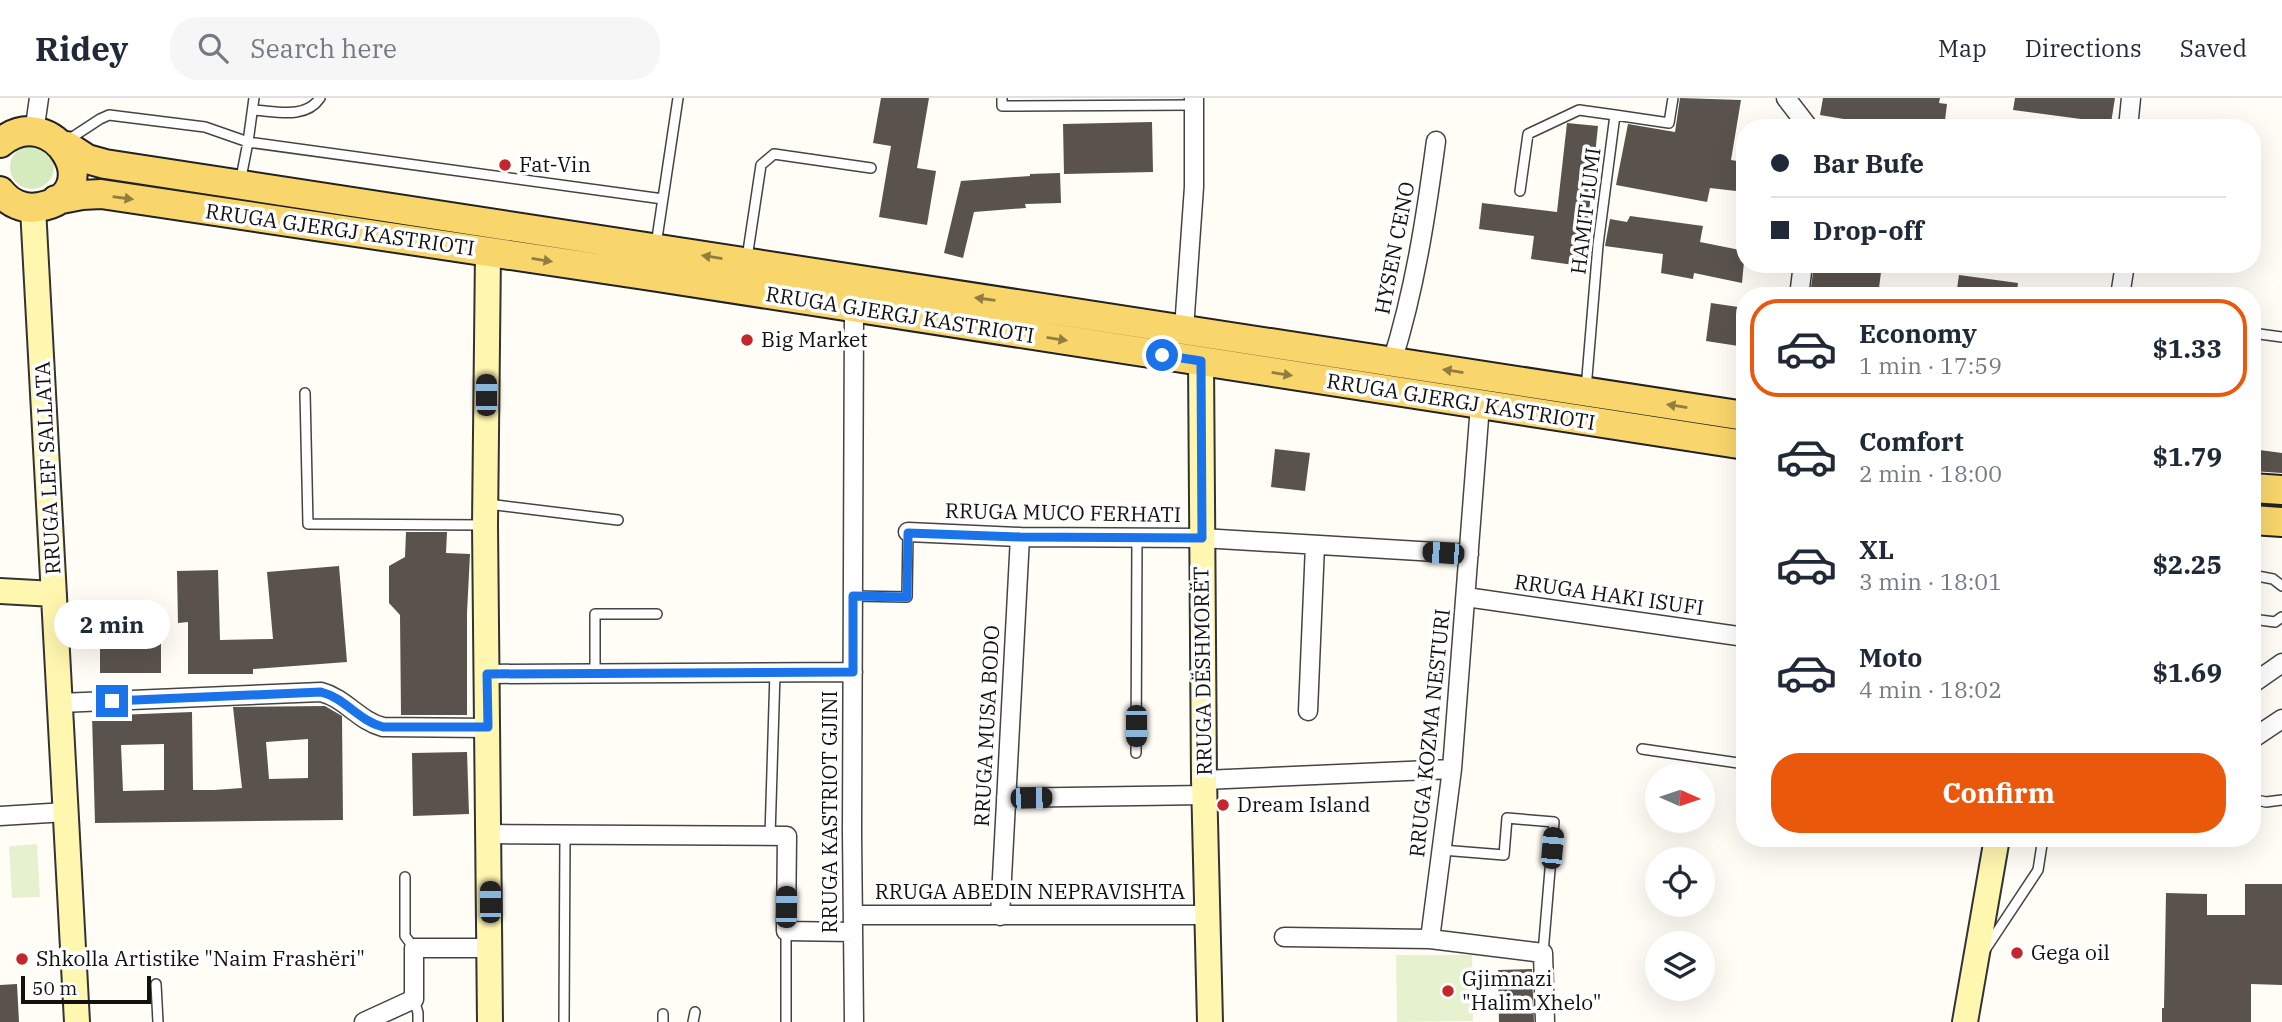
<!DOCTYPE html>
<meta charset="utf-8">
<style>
:root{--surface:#fff;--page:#f6f6f7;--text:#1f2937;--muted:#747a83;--line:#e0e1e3;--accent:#ea580c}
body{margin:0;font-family:"IBM Plex Serif",serif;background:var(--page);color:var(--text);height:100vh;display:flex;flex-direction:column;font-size:26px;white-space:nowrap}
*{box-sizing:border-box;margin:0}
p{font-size:23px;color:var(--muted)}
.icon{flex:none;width:38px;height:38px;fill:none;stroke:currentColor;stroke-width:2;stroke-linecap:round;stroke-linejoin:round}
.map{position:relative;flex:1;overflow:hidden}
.sheet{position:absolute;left:1736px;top:189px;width:525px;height:560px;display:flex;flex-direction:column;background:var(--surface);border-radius:28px;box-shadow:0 7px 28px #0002}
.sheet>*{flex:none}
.top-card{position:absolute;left:1736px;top:21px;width:525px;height:154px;border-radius:28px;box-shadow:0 7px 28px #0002;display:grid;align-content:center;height:154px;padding:0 35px;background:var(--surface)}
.needle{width:46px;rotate:93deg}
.buttons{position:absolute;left:1645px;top:665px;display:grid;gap:14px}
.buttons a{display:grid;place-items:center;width:70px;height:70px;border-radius:50%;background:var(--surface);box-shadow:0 7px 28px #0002;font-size:35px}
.scale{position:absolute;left:21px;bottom:18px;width:130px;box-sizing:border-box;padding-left:7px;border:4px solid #111;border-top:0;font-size:19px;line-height:24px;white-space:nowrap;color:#111;-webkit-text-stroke:5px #fff;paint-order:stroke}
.end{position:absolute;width:32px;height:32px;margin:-16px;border:9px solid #1a73e8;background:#fff;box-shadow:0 0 0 4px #fff}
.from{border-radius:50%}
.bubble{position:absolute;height:49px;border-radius:24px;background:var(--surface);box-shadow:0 7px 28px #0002;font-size:23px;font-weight:700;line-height:49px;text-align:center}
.car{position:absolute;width:21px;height:42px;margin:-21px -10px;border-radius:9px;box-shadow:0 0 5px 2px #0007;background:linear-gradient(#222 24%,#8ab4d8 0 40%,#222 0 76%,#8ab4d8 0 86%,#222 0)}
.top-card b{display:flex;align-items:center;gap:24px;height:66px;font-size:26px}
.top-card b+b{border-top:2px solid var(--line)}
.top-card i{width:18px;height:18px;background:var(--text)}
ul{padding:12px 0 0;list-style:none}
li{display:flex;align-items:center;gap:21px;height:98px;margin:0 14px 10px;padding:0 21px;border:4px solid transparent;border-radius:28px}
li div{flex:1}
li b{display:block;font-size:26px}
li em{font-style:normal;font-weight:700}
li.selected{border-color:var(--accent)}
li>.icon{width:63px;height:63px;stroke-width:1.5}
.button{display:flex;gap:14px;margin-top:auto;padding:14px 35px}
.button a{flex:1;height:80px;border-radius:28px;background:var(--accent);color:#fff;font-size:28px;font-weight:700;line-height:80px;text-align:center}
header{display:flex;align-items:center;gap:42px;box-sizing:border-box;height:98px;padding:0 35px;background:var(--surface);border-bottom:2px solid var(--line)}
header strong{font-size:33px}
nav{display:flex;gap:38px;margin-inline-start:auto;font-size:24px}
.search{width:490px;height:63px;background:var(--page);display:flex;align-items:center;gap:18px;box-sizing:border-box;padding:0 24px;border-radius:28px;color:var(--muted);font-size:26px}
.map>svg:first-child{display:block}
.green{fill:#d5ebbd}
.pitch{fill:#e6f2cf}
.building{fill:#5a524d;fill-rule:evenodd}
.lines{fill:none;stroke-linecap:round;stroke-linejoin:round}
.lane-casing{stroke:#444;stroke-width:12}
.street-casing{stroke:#444;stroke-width:21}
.secondary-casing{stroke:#333;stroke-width:28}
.primary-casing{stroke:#222;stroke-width:32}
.lane{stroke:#fff;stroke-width:9}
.street{stroke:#fff;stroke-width:18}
.secondary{stroke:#fff6b0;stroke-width:24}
.primary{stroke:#f9d66b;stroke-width:28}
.oneway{fill:#917d42}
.route{stroke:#1a73e8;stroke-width:9}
.poi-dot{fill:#c4262e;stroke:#fff;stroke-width:2.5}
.labels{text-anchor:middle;stroke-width:7;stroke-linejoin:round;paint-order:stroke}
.poi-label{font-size:21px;fill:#111;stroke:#fff;text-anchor:start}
.street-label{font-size:21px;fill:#111;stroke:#fff}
</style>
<header>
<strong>Ridey</strong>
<div class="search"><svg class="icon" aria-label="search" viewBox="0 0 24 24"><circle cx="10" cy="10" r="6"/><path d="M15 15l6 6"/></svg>Search here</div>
<nav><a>Map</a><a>Directions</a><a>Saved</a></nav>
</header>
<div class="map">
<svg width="2282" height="924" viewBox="0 0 2282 924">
<rect width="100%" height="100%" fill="#fffdf5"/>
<!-- green -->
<path class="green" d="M10 69a22 22 0 1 1 44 0a22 22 0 1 1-44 0Z"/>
<!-- pitch -->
<path class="pitch" d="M37,746L40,799L12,800L9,748Z
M1396,857H1472L1473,923L1397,924Z"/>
<!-- building -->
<path class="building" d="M881,0H929L917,70L936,73L927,127L879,119L891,48L873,45Z
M1680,0L1741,2L1731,62L1743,64L1742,77H1745V94L1710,90L1707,104L1616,87L1628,26L1675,34Z
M1823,0H1940L1939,5L1947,6L1944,30H1897L1820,17Z
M2015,0H2115L2111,25L2013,12Z
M1152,24L1153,74L1064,76L1063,26Z
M1567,25L1598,28L1585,153L1590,154L1588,169L1531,161L1534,138L1479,131L1482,105L1557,114Z
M1060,75L1061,105L1025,106L1026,110L974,114L963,160L944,155L961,83L1030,78V76Z
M1630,118L1703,128L1700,144L1745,153L1742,185L1694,175L1693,181L1661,175L1663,156L1605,148L1610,121L1627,124Z
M1814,166H1882L1878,198L1822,194V198H1810Z
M1959,177L2018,185L2016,198H1956Z
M1711,205L1745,210V249L1706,243Z
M1275,351L1310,355L1305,393L1271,389Z
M2252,351L2282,355V375L2252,373Z
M406,434H447L446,455L470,456L467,515V617H401L400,517L389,505V468L405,459Z
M339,468L347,564L253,571V576H188V524L178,525L177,473L218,472L220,542L273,541L267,474Z
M161,541V575H100V542Z
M325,608L342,618L343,722L95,725L92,618L192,614L193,692H214L242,690L233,609ZM308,641V680L269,681L266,644ZM164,646V692L123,693L121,647Z
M467,654L469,716L413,718L412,655Z
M2245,786H2282V887L2251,886V924H2162V910H2164L2166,795L2207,796V817H2245Z
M1532,871L1534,924H1499L1498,872Z
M17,886L19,924H0V887Z"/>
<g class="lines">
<!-- lane casing -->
<g class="lane-casing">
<path id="lane" d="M254,0L248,44L663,101
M1002,0V8L1193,7
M253,12C275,13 305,22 320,0
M68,42L100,21L109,17L205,29L248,44L240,85
M1520,93L1528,36L1579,12L1615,17
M656,147L678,0
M747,160L761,67L774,56L871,70
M2252,235L2282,239
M1586,291L1598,147L1615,17L1669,25L1673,0
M305,295L308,426L483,427
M488,406L618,422
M2252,477L2273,481L2282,488
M854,498L907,499L908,434
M2252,521L2275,524L2282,519
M595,575V516H657
M1642,651L1745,666
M1136,655L1137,440
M2252,701L2266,704L2282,702
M770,738L775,575
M1442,752L1504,757L1507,720L1554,724L1543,855
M405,779V838L414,850
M1985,852L2038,772L2043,740
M156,886L158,924
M414,901L418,915V924
M564,924L565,737
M663,924V916
M693,924L695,914
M786,924V833"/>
</g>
<!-- street casing -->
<g class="street-casing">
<path id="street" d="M1786,0L1809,30
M35,28L39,0
M2128,30L2131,0
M1799,198L1803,166
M2120,198L2125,166
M854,210L852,735L854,924
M1184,231L1194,89V0
M1392,264C1415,191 1426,118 1436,43
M908,434L1020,439L1202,440L1469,456
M1466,499L1745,539
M487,576L853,574
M2252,586L2282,565
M60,605L321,594C345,600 359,623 383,629L488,630
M1308,613L1315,447
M2252,641L2282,621
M1204,682L1452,671
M1006,700L1205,697
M0,718L66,714
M489,736L787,738L786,833L853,834
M853,817H1208
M1000,818L1020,439
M1284,839L1430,841L1543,855L1545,924
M1430,841L1452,671L1480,307
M364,924L414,901V850H490"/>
</g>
<!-- secondary casing -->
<g class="secondary-casing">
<path id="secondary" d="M33,110L77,924
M488,154L485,427L490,924
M1201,263L1204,682L1210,924
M0,493L54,496
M1965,924L1997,740"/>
</g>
<!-- primary casing -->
<g class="primary-casing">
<path id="primary" d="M0,45C53,0 111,97 39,109C24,112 9,105 0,93
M67,48L87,61L105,66L1745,318
M56,102L82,97L101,96L651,178L1745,347
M2252,390L2282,392
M2252,422L2282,424"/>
</g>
<!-- lane -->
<use href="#lane" class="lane"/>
<!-- street -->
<use href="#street" class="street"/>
<!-- secondary -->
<use href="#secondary" class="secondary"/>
<!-- primary -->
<use href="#primary" class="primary"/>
</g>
<!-- one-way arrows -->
<defs><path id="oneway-solid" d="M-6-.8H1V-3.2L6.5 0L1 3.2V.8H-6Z" transform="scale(1.75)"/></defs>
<g class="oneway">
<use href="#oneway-solid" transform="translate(123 100) rotate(8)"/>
<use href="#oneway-solid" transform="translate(712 159) rotate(-171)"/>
<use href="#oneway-solid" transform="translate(542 162) rotate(9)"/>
<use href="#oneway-solid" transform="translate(985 201) rotate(-172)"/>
<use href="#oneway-solid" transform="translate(1057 241) rotate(9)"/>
<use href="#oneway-solid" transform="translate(1453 273) rotate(-171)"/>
<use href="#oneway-solid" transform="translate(1282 276) rotate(9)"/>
<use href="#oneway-solid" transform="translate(1677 308) rotate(-171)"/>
</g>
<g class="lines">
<!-- route -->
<path class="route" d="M112,603L321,594C345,600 359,623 383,629H488L487,576L853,574V498L907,499L908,435L1020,439L1202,440L1201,263L1162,257"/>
</g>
<!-- markers -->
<g class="poi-dot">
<circle cx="505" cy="67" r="7"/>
<circle cx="747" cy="242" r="7"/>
<circle cx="1223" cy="707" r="7"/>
<circle cx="2017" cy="855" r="7"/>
<circle cx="22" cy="861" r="7"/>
<circle cx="1448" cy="893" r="7"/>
</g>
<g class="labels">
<!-- poi labels -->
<g class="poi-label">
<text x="519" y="74">Fat-Vin</text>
<text x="761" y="249">Big Market</text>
<text x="1237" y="714">Dream Island</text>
<text x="2031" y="862">Gega oil</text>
<text x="36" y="868">Shkolla Artistike "Naim Frashëri"</text>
<text x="1462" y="888">Gjimnazi<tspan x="1462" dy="24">"Halim Xhelo"</tspan></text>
</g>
<!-- street labels -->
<g class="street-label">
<text transform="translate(1586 113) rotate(-83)" y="7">HAMIT LUMI</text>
<text transform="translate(340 132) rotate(8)" y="7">RRUGA GJERGJ KASTRIOTI</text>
<text transform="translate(1395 150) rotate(-79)" y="7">HYSEN CENO</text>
<text transform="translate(900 217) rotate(9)" y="7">RRUGA GJERGJ KASTRIOTI</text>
<text transform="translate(1461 304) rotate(9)" y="7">RRUGA GJERGJ KASTRIOTI</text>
<text transform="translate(48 370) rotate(-93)" y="7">RRUGA LEF SALLATA</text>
<text transform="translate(1063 415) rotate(1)" y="7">RRUGA MUCO FERHATI</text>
<text transform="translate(1609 497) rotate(8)" y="7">RRUGA HAKI ISUFI</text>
<text transform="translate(1203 573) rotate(-91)" y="7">RRUGA DËSHMORËT</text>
<text transform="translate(987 628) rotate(-87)" y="7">RRUGA MUSA BODO</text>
<text transform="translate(1430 635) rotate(-84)" y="7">RRUGA KOZMA NESTURI</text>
<text transform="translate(830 714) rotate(-90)" y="7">RRUGA KASTRIOT GJINI</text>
<text x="1030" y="801">RRUGA ABEDIN NEPRAVISHTA</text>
</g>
</g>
</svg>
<div class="buttons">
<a><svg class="needle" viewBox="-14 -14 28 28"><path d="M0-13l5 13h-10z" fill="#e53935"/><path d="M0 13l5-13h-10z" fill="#747a83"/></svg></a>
<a><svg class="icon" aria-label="locate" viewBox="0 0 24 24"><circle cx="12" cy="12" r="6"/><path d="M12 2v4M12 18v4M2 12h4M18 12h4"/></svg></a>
<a><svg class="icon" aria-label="layers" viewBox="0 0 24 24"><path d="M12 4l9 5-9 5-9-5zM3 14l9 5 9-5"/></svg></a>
</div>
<div class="scale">50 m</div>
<i class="end from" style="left:1162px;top:257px"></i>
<i class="end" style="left:112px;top:603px"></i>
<div class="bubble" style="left:54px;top:502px;width:116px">2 min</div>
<i class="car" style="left:486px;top:297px;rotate:0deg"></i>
<i class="car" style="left:1443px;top:455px;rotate:274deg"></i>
<i class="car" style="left:1136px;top:628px;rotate:180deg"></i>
<i class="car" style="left:1031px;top:700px;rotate:89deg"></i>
<i class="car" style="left:1552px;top:750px;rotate:5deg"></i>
<i class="car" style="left:490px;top:804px;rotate:0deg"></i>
<i class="car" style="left:786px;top:809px;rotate:1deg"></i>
<div class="top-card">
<b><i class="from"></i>Bar Bufe</b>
<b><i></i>Drop-off</b>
</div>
<section class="sheet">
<ul>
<li class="selected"><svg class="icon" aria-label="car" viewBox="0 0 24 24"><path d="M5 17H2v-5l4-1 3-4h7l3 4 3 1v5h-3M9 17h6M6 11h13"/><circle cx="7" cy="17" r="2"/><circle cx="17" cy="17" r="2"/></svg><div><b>Economy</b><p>1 min · 17:59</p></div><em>$1.33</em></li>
<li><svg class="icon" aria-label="car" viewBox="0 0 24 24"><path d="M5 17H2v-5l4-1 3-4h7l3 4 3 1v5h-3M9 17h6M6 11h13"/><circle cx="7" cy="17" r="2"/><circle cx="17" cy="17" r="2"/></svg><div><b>Comfort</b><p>2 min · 18:00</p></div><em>$1.79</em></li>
<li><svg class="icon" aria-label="car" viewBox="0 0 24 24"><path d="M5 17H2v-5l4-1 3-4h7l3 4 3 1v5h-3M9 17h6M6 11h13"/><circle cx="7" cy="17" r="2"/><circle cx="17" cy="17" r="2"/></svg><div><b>XL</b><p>3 min · 18:01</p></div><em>$2.25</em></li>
<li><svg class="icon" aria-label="car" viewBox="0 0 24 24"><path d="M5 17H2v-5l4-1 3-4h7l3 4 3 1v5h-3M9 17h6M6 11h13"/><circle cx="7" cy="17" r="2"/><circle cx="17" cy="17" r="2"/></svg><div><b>Moto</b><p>4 min · 18:02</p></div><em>$1.69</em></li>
</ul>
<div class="button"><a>Confirm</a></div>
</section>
</div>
